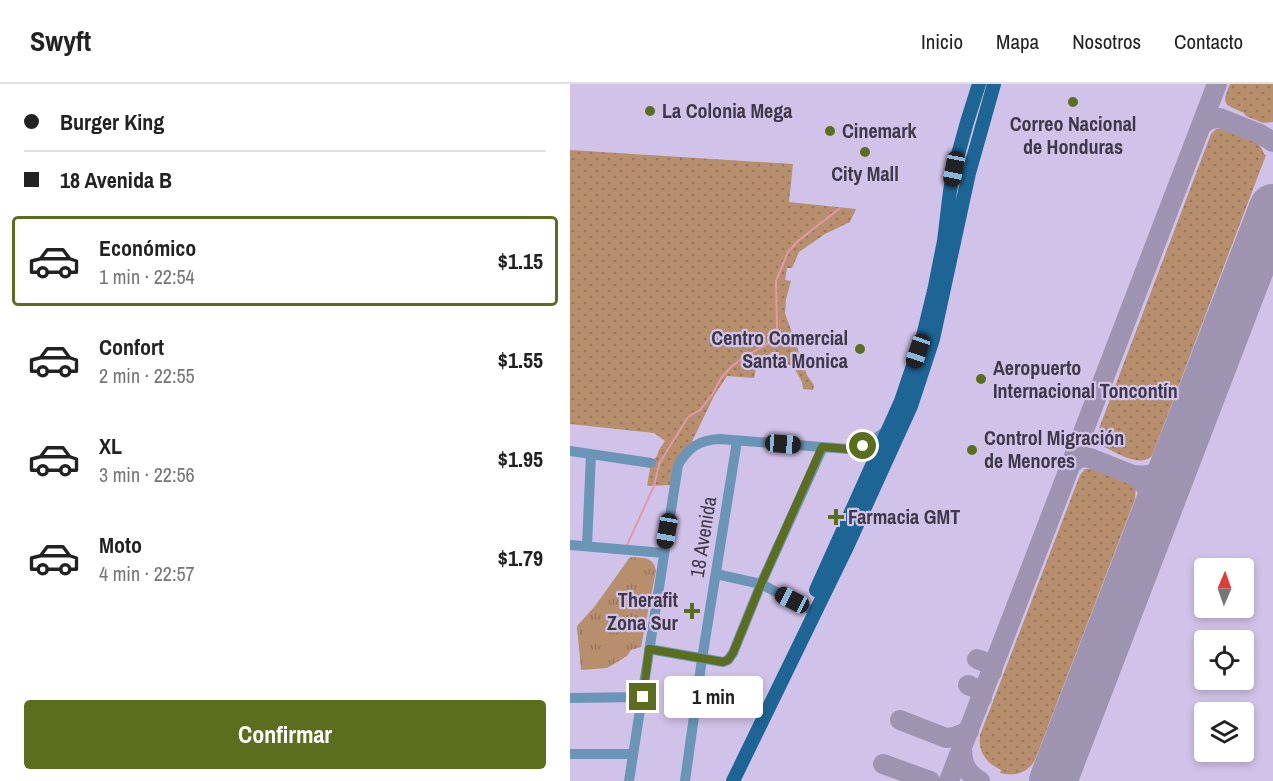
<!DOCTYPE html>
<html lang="es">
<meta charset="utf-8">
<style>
:root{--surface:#fff;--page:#f6f6f6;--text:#222;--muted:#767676;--line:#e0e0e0;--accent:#5a6e1d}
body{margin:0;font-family:"Archivo Narrow",sans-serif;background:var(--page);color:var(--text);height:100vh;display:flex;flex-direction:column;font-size:22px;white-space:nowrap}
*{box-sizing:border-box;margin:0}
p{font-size:20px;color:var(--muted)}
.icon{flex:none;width:33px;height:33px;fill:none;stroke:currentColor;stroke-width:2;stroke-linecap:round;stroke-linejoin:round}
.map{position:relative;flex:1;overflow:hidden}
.side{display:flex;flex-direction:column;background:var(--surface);width:570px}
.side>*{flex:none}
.top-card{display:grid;align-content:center;height:132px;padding:0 24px;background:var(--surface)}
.needle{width:39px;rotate:2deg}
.tools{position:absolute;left:624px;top:474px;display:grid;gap:12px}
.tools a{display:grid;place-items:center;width:60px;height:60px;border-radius:6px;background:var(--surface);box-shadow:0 3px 9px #0003;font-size:30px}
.end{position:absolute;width:27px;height:27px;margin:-14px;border:8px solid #5a6e1d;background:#fff;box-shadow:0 0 0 3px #fff}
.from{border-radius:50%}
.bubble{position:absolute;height:42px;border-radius:6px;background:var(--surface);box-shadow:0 3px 9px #0003;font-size:20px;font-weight:800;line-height:42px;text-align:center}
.car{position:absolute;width:18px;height:36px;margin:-18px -9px;border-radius:8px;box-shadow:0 0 4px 2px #0007;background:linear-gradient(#222 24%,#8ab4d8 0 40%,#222 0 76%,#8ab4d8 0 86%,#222 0)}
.top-card b{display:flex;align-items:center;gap:21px;height:57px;font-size:22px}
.top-card b+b{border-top:2px solid var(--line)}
.top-card i{width:15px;height:15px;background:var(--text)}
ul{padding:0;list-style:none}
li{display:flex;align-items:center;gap:18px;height:90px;margin:0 12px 9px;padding:0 12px;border:3px solid transparent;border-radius:6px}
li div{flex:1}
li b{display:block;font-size:22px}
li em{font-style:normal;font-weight:800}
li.current{border-color:var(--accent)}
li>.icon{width:54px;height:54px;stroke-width:1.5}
.cta{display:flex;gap:12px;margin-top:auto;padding:12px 24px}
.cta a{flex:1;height:69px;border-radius:6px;background:var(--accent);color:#fff;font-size:24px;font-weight:800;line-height:69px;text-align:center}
header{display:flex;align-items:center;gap:36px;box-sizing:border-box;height:84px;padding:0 30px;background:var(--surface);border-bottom:2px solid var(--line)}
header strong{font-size:28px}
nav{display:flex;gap:33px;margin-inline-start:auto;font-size:21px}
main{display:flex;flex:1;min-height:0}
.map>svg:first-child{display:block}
.grass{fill:url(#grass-dots)}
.park{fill:url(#park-tufts)}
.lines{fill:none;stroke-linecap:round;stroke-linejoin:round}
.stream{stroke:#e298ab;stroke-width:2}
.taxiway{stroke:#9f93b2;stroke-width:20}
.runway{stroke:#9f93b2;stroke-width:48}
.minor{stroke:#6b95b7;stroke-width:10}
.major{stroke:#1c6595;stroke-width:14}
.route{stroke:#5a6e1d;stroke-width:8}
.poi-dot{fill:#5a6e1d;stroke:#d1c2e9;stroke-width:2}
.labels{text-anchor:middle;stroke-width:4.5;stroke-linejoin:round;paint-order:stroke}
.poi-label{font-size:20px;font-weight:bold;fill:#3e3848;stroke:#d1c2e9;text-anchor:start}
.street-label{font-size:20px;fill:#3e3848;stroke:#d1c2e9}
</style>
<header>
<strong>Swyft</strong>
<nav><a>Inicio</a><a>Mapa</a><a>Nosotros</a><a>Contacto</a></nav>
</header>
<main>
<section class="side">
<div class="top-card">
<b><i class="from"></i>Burger King</b>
<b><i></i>18 Avenida B</b>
</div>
<ul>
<li class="current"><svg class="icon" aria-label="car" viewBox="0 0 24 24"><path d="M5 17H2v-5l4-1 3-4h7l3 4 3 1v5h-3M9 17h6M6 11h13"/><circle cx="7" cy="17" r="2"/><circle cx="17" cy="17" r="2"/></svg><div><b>Económico</b><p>1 min · 22:54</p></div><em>$1.15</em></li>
<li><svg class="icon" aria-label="car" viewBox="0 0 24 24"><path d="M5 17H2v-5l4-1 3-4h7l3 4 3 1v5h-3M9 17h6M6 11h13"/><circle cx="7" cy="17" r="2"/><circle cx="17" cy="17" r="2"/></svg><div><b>Confort</b><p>2 min · 22:55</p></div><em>$1.55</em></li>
<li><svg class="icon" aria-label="car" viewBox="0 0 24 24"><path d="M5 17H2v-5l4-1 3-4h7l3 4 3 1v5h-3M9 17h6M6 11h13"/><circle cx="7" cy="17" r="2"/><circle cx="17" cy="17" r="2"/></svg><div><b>XL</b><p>3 min · 22:56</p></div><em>$1.95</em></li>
<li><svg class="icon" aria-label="car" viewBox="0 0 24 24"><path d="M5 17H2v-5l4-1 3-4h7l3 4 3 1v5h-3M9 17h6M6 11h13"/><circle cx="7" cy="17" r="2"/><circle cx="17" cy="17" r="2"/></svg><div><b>Moto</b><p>4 min · 22:57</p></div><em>$1.79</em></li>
</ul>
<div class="cta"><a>Confirmar</a></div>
</section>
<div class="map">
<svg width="703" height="697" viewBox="0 0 703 697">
<defs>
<pattern id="grass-dots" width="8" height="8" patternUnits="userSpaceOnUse" patternTransform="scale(1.5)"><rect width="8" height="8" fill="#b78f6d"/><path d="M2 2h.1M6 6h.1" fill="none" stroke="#96765c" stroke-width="1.8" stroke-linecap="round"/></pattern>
<pattern id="park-tufts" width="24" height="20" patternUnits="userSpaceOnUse" patternTransform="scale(1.5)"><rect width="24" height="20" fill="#b78f6d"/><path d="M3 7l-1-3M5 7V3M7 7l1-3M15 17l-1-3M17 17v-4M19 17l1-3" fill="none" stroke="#96765c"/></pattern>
</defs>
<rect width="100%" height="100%" fill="#d1c2e9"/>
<!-- grass -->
<path class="grass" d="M660,0H703V38L693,39L676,32L674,29C654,20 651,22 660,0Z
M654,44C668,49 690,54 694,70L696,71L582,372C569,384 548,369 534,363V361L528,353V347L641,50L646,45Z
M0,66L223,80L219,118L286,125L280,138L255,150L229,168L222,184H217L215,196L221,197L216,215L215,229L237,291L244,301L243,306L233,305L232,298L223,282L208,279L209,268H202L200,270L185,278L186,285L184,294L157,292L144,312L101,401L77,402L81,379L87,372L89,366L95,357L84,349L0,340Z
M524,384L530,386L531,384L559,396L566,403L565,415L465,676C458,689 444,693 430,689L431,686C416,679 408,668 410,651L510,391L515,385Z"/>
<!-- park -->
<path class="park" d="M60,473C72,474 84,472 86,487L71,563L61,566L57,572L37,584L11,586L7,542L25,522Z"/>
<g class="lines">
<!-- stream -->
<path class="stream" d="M57,461L84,402L89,380L118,333L130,326L142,311L151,294L161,283L176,272L202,257L207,246L206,197L218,168L228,157L270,124"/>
<!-- taxiway -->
<path class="taxiway" d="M631,42C637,36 641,34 650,34L690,50L703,58
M502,379L511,373L520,374L563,391L571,396L579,407L583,416V436
M563,391C590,394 598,384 611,363
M407,575C415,578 421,579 422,588
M398,601C405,604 410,605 412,614
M330,636L376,654L384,653L399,647
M392,663C392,679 396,689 410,697
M313,680L360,697
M379,697L647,0
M480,697L486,691"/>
<!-- runway -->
<path class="runway" d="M483,697L703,124"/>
<!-- minor -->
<path class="minor" d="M281,365C296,361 306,355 317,346
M0,367L81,379
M0,461L94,469
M17,462L21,370
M146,490L191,500L237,524
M79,565L153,578L158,576L163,569L191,500L253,363
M0,614L73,613
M0,670H63
M59,697L108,381C119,363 129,356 150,355L278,365L306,372
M115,697L132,575L167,357"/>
<!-- major -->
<path class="major" d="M246,506L331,317L353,252L364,207L374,157L380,107L384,85L397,38L409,0
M163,697L276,465L341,322L363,255L399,89L424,0"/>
</g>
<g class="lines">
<!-- route -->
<path class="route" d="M73,613L79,565L153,578L158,576L163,569L191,500L252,363L278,365L293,362"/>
</g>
<!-- markers -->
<g class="poi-dot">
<circle cx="503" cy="18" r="6"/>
<circle cx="80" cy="27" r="6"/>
<circle cx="260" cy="47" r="6"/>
<circle cx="295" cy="68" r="6"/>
<circle cx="290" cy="265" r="6"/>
<circle cx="411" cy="295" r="6"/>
<circle cx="402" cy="366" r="6"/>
<path d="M263 424h6v6h6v6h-6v6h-6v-6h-6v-6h6z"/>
<path d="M119 518h6v6h6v6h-6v6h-6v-6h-6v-6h6z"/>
</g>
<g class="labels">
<!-- poi labels -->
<g class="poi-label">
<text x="92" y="34">La Colonia Mega</text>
<text x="503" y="47" text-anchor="middle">Correo Nacional<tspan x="503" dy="23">de Honduras</tspan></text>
<text x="272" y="54">Cinemark</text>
<text x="295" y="97" text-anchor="middle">City Mall</text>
<text x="278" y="261" text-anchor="end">Centro Comercial<tspan x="278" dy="23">Santa Monica</tspan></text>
<text x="423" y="291">Aeropuerto<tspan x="423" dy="23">Internacional Toncontín</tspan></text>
<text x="414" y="361">Control Migración<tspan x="414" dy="23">de Menores</tspan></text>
<text x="278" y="440">Farmacia GMT</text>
<text x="108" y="523" text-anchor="end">Therafit<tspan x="108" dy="23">Zona Sur</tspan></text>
</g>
<!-- street labels -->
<g class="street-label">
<text transform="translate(133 453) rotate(-81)" y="7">18 Avenida</text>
</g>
</g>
</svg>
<div class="tools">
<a><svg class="needle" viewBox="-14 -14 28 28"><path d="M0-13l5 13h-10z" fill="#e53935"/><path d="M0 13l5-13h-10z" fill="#767676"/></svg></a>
<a><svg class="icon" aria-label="locate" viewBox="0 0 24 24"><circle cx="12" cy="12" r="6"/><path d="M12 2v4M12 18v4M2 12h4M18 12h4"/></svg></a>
<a><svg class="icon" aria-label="layers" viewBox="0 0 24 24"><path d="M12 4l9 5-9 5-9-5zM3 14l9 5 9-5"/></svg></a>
</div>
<i class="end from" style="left:293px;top:362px"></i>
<i class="end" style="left:73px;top:613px"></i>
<div class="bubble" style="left:94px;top:592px;width:99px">1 min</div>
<i class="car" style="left:384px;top:85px;rotate:191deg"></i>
<i class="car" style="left:348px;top:267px;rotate:199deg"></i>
<i class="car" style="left:213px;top:360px;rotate:94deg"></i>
<i class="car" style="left:97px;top:447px;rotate:190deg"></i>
<i class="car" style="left:222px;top:516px;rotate:297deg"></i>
</div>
</main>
